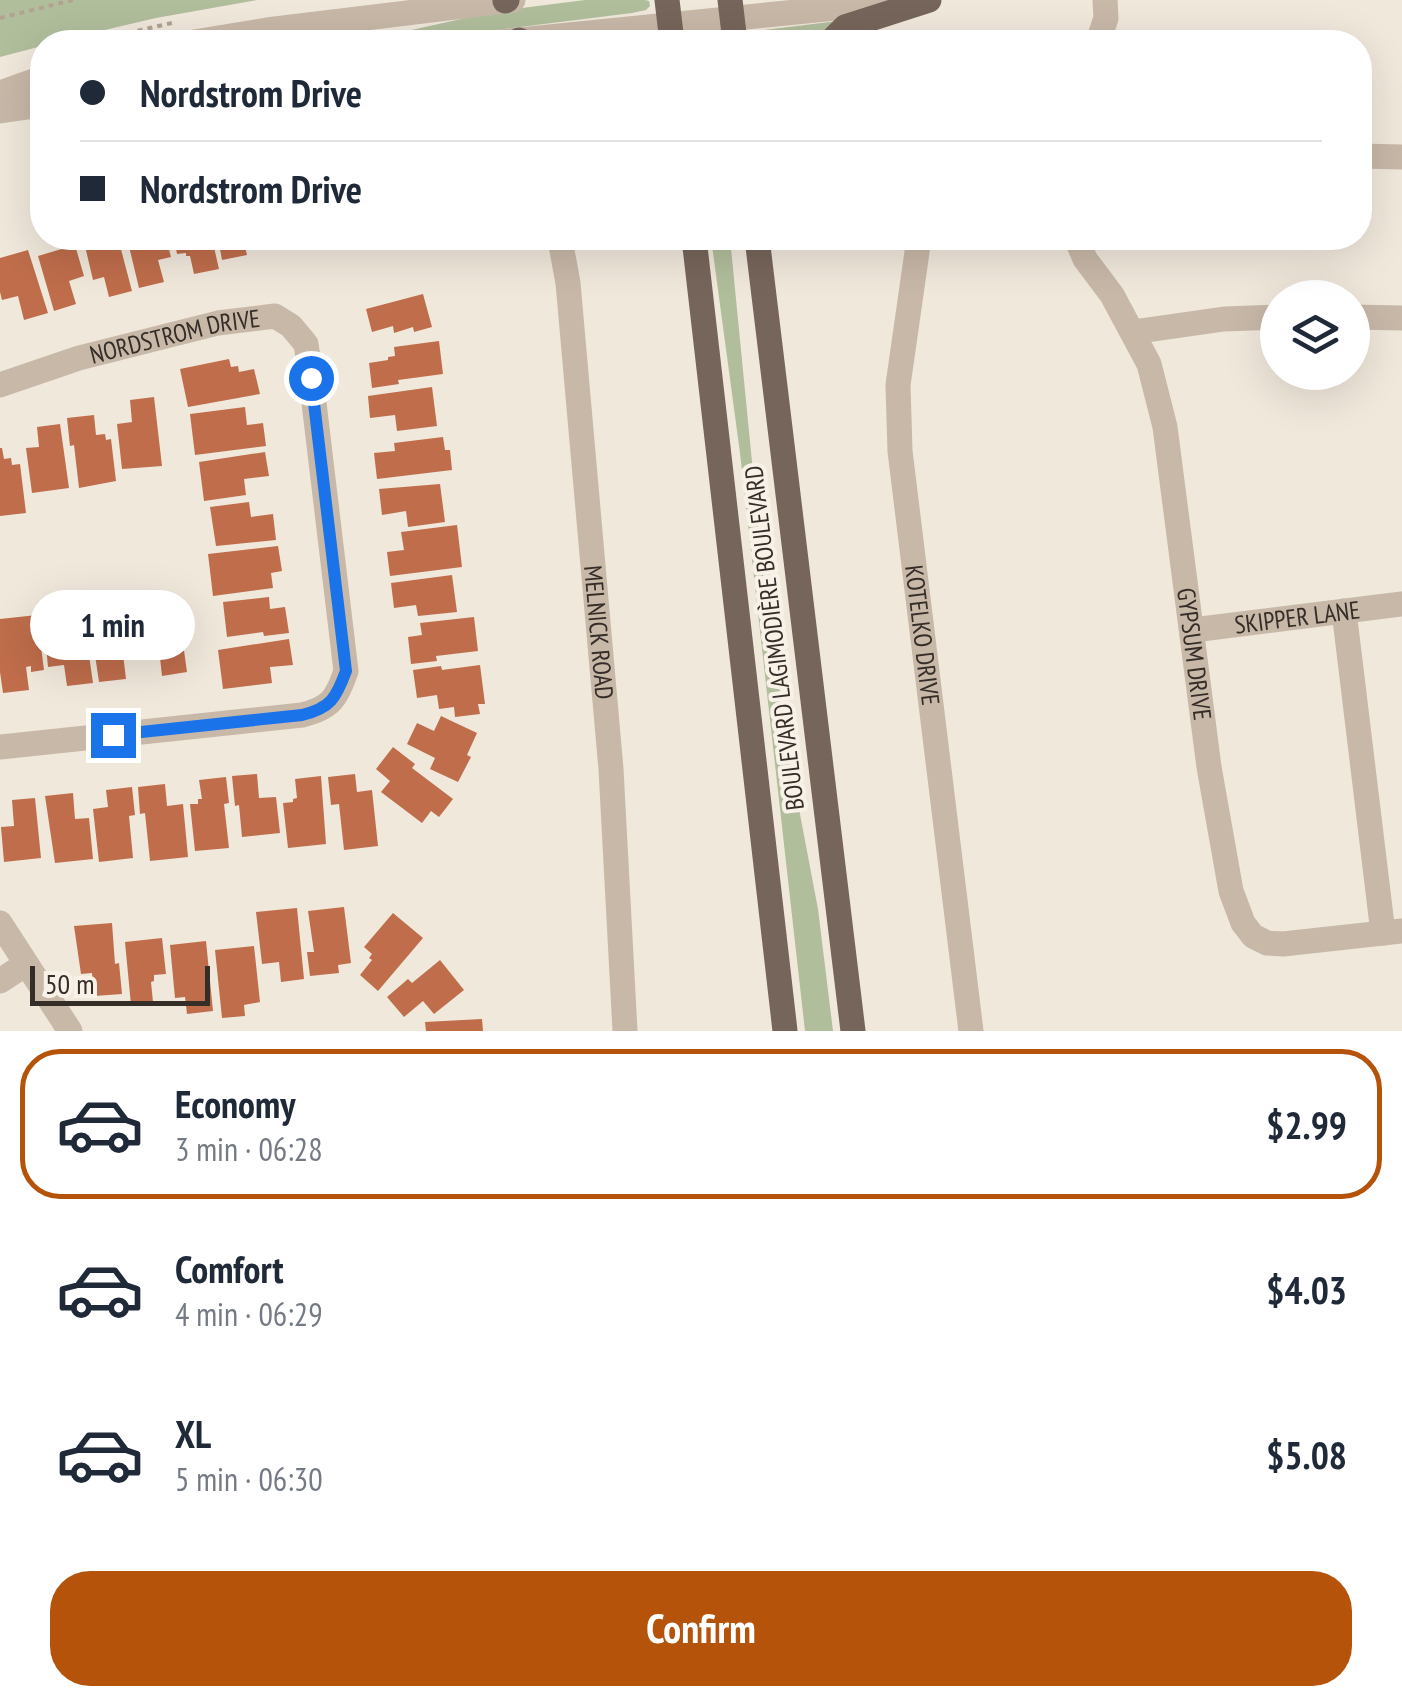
<!DOCTYPE html>
<meta charset="utf-8">
<style>
:root{--surface:#fff;--page:#f2f2f3;--text:#1f2937;--muted:#747a83;--line:#e0e1e3;--accent:#b45309}
body{margin:0;font-family:"PT Sans Narrow",sans-serif;background:var(--page);color:var(--text);height:100vh;display:flex;flex-direction:column;font-size:38px;white-space:nowrap}
*{box-sizing:border-box;margin:0}
p{font-size:32px;color:var(--muted)}
.icon{flex:none;width:55px;height:55px;fill:none;stroke:currentColor;stroke-width:2;stroke-linecap:round;stroke-linejoin:round}
.map{position:relative;height:1031px;overflow:hidden}
.sheet{display:flex;flex-direction:column;background:var(--surface);flex:1}
.sheet>*{flex:none}
.top-card{position:absolute;left:30px;top:30px;width:1342px;height:220px;border-radius:40px;box-shadow:0 10px 40px #0002;display:grid;align-content:center;height:220px;padding:0 50px;background:var(--surface)}
.controls{position:absolute;left:1260px;top:280px;display:grid;gap:20px}
.controls a{display:grid;place-items:center;width:110px;height:110px;border-radius:50%;background:var(--surface);box-shadow:0 10px 40px #0002;font-size:50px}
.scale{position:absolute;left:30px;bottom:25px;width:180px;box-sizing:border-box;padding-left:10px;border:5px solid #352d28;border-top:0;font-size:28px;line-height:35px;white-space:nowrap;color:#352d28;-webkit-text-stroke:8px #f8f1e7;paint-order:stroke}
.end{position:absolute;width:45px;height:45px;margin:-22px;border:12px solid #1a73e8;background:#fff;box-shadow:0 0 0 5px #fff}
.from{border-radius:50%}
.bubble{position:absolute;height:70px;border-radius:35px;background:var(--surface);box-shadow:0 10px 40px #0002;font-size:32px;font-weight:700;line-height:70px;text-align:center}
.top-card b{display:flex;align-items:center;gap:35px;height:95px;font-size:38px}
.top-card b+b{border-top:2px solid var(--line)}
.top-card i{width:25px;height:25px;background:var(--text)}
ul{padding:18px 0 0;list-style:none}
li{display:flex;align-items:center;gap:30px;height:150px;margin:0 20px 15px;padding:0 30px;border:5px solid transparent;border-radius:40px}
li div{flex:1}
li b{display:block;font-size:38px}
li em{font-style:normal;font-weight:700}
li.active{border-color:var(--accent)}
li>.icon{width:90px;height:90px;stroke-width:1.5}
.button{display:flex;gap:20px;margin-top:auto;padding:20px 50px}
.button a{flex:1;height:115px;border-radius:40px;background:var(--accent);color:#fff;font-size:40px;font-weight:700;line-height:115px;text-align:center}
.map>svg:first-child{display:block}
.green{fill:#b1be9c}
.building{fill:#bf6d4b}
.lines{fill:none;stroke-linecap:round;stroke-linejoin:round}
.path{stroke:#b3a292;stroke-width:4;stroke-dasharray:5 5;stroke-linecap:butt}
.minor{stroke:#c8b8a8;stroke-width:25}
.major{stroke:#76655a;stroke-width:25}
.route{stroke:#1a73e8;stroke-width:12}
.labels{text-anchor:middle;stroke-width:8;stroke-linejoin:round;paint-order:stroke}
.street-label{font-size:25px;fill:#352d28;stroke:#f8f1e7}
</style>
<div class="map">
<svg width="1402" height="1031" viewBox="0 0 1402 1031">
<rect width="100%" height="100%" fill="#f0e8db"/>
<!-- green -->
<path class="green" d="M0,0H257L156,18L53,42H42V46L0,57Z
M585,0H645L649,1L650,6L646,10L632,13L399,42H335L389,35L497,11Z
M838,21C823,52 782,42 753,42V32L756,31Z
M711,238H730L764,584L792,772L818,909L833,1031H805L740,453Z"/>
<!-- building -->
<path class="building" d="M89,238H105L106,241L118,238L132,291L109,297L104,277L93,280L85,246L91,245Z
M127,238H166L171,257L158,260L164,282L139,288Z
M174,238H209L210,243H213L219,269L194,274L190,256H186V253L177,254Z
M218,238H243L247,255L222,260Z
M75,245L84,276L69,281L76,304L54,311L38,256Z
M28,250L48,313L24,320L18,296L2,300L0,292V258Z
M423,294L432,327L414,332L413,327L394,333L393,326L372,332L366,309Z
M439,341L443,374L398,380L399,384L372,388L369,363L388,360V357L395,356L394,347Z
M229,359L231,367L238,366L239,372L254,369L260,394L188,407L180,369Z
M432,387L437,426L397,431L395,415L370,418L368,396Z
M154,397L162,466L122,469L117,424L132,422L130,400Z
M245,407L247,425L263,423L266,446L195,455L190,414Z
M94,415L96,435L105,434L106,440L111,439L116,481L79,488L74,445L70,446L67,418Z
M60,424L69,488L32,493L26,448L39,447L37,427Z
M443,437L445,450H450L452,470L377,479L374,453L395,451L394,443Z
M0,448H2L4,459L11,458L12,465L20,464L26,513L0,516Z
M265,452L269,476L244,479L246,495L204,501L199,462Z
M440,484L445,522L408,527L406,511L382,515L379,489Z
M249,502L251,517L273,514L276,540L216,546L210,507Z
M457,525L462,567L390,576L387,552L404,550L401,532Z
M278,546L282,571L271,573L273,588L213,596L208,554Z
M452,575L457,612L418,616L416,605L394,608L391,583Z
M269,597L270,609L285,607L289,633L264,636L263,632L227,637L223,602Z
M177,600L187,672L162,676L159,649L146,651L140,607Z
M133,613L138,652L123,654L126,679L99,682L95,655H100L95,618Z
M37,615L44,670L31,672V666L26,667L29,690L3,693L0,672V619Z
M474,617L478,651L436,656L437,661L411,664L408,637L422,635L420,623Z
M84,620L93,683L67,686L64,665L48,667L44,625Z
M289,639L293,665L270,667L272,683L223,689L218,650Z
M480,665L485,704H478L480,714L455,717L454,707L439,709L437,695L417,698L413,670L441,666L442,670Z
M441,716L477,733L467,755L471,757L458,782L430,769L435,758L407,744L417,723L434,731Z
M393,747L415,764L412,768L453,799L439,817L431,811L422,823L381,792L390,781L376,769Z
M257,774L259,798L276,797L280,833L242,837L239,805L235,806L232,776Z
M355,774L357,792L372,790L378,846L344,850L339,804L331,805L328,777Z
M321,776L326,844L288,848L283,803L293,802V799L297,798L295,779Z
M226,777L229,803L224,804L229,848L195,851L190,804H198V799H202L199,780Z
M165,784L167,806L183,804L188,857L150,861L145,813L140,814L138,787Z
M132,787L135,815L129,816L133,858L99,862L93,809L108,807L106,790Z
M73,793L75,819L89,818L93,859L55,863L45,796Z
M35,798L41,858L4,862L1,827L14,826L12,800Z
M344,907L351,963L338,965L339,973L310,976L307,952H314L308,911Z
M297,908L304,979L281,982L279,962L262,964L256,912Z
M393,913L423,938L378,991L360,975L372,960L369,958L372,954L364,947Z
M112,923L115,964L119,963L122,994L94,996L92,973L81,974L74,926Z
M162,938L166,974L154,975V981L151,982L153,1002L131,1005L125,942Z
M206,941L213,1011L187,1014L185,997L175,998L170,945Z
M254,946L260,1002L244,1005L245,1016L222,1018L215,950Z
M440,960L464,990L434,1014L423,1001L404,1017L387,997L408,979L412,983Z
M482,1019L483,1031H426L425,1022Z"/>
<g class="lines">
<!-- path -->
<path class="path" d="M0,18L73,0
M89,42L176,22"/>
<!-- minor -->
<g class="minor">
<path d="M194,42L267,30L513,0"/>
<path d="M498,42L905,1"/>
<path d="M1098,42L1106,18L1105,0"/>
<path d="M0,93L42,78"/>
<path d="M0,111L42,105"/>
<path d="M1360,156L1402,157"/>
<path id="s1" d="M556,238L561,245L568,283L611,769L625,1031"/>
<path id="s2" d="M919,238L898,385L900,451L971,1031"/>
<path id="s3" d="M1076,238L1085,259L1112,295L1149,364L1165,427L1209,767L1231,891L1243,923L1253,936L1267,943L1283,944L1402,931"/>
<path d="M1352,317L1402,318"/>
<path d="M1133,332L1224,319L1278,317"/>
<path id="s4" d="M0,385L79,358L218,323L275,316L291,326L306,344L311,378L346,671C337,698 331,708 302,715L0,747"/>
<path d="M1344,611L1383,933"/>
<path id="s5" d="M1193,630L1402,604"/>
<path d="M0,923L70,1031"/>
<path d="M0,981L26,964"/>
</g>
<!-- major -->
<path class="major" d="M667,0L672,42
M730,0L735,42
M505,1L507,0
M519,40L524,42
M830,42L845,27L929,0
M694,238L785,1031
M757,238L853,1031"/>
</g>
<g class="lines">
<!-- route -->
<path class="route" d="M113,735L302,715C331,708 336,698 346,671L311,378"/>
</g>
<g class="labels">
<!-- street labels -->
<g class="street-label">
<text dy="9" stroke="none"><textPath href="#s4" startOffset="182">NORDSTROM DRIVE</textPath></text>
<text dy="9" stroke="none"><textPath href="#s5" startOffset="105">SKIPPER LANE</textPath></text>
<text dy="9" stroke="none"><textPath href="#s1" startOffset="398">MELNICK ROAD</textPath></text>
<text dy="9" stroke="none"><textPath href="#s2" startOffset="400">KOTELKO DRIVE</textPath></text>
<text transform="translate(774 638) rotate(-97)" y="9">BOULEVARD LAGIMODIÈRE BOULEVARD</text>
<text dy="9" stroke="none"><textPath href="#s3" startOffset="440">GYPSUM DRIVE</textPath></text>
</g>
</g>
</svg>
<div class="controls">
<a><svg class="icon" aria-label="layers" viewBox="0 0 24 24"><path d="M12 4l9 5-9 5-9-5zM3 14l9 5 9-5"/></svg></a>
</div>
<div class="scale">50 m</div>
<i class="end from" style="left:311px;top:378px"></i>
<i class="end" style="left:113px;top:735px"></i>
<div class="bubble" style="left:30px;top:590px;width:165px">1 min</div>
<div class="top-card">
<b><i class="from"></i>Nordstrom Drive</b>
<b><i></i>Nordstrom Drive</b>
</div>
</div>
<section class="sheet">
<ul>
<li class="active"><svg class="icon" aria-label="car" viewBox="0 0 24 24"><path d="M5 17H2v-5l4-1 3-4h7l3 4 3 1v5h-3M9 17h6M6 11h13"/><circle cx="7" cy="17" r="2"/><circle cx="17" cy="17" r="2"/></svg><div><b>Economy</b><p>3 min · 06:28</p></div><em>$2.99</em></li>
<li><svg class="icon" aria-label="car" viewBox="0 0 24 24"><path d="M5 17H2v-5l4-1 3-4h7l3 4 3 1v5h-3M9 17h6M6 11h13"/><circle cx="7" cy="17" r="2"/><circle cx="17" cy="17" r="2"/></svg><div><b>Comfort</b><p>4 min · 06:29</p></div><em>$4.03</em></li>
<li><svg class="icon" aria-label="car" viewBox="0 0 24 24"><path d="M5 17H2v-5l4-1 3-4h7l3 4 3 1v5h-3M9 17h6M6 11h13"/><circle cx="7" cy="17" r="2"/><circle cx="17" cy="17" r="2"/></svg><div><b>XL</b><p>5 min · 06:30</p></div><em>$5.08</em></li>
</ul>
<div class="button"><a>Confirm</a></div>
</section>
